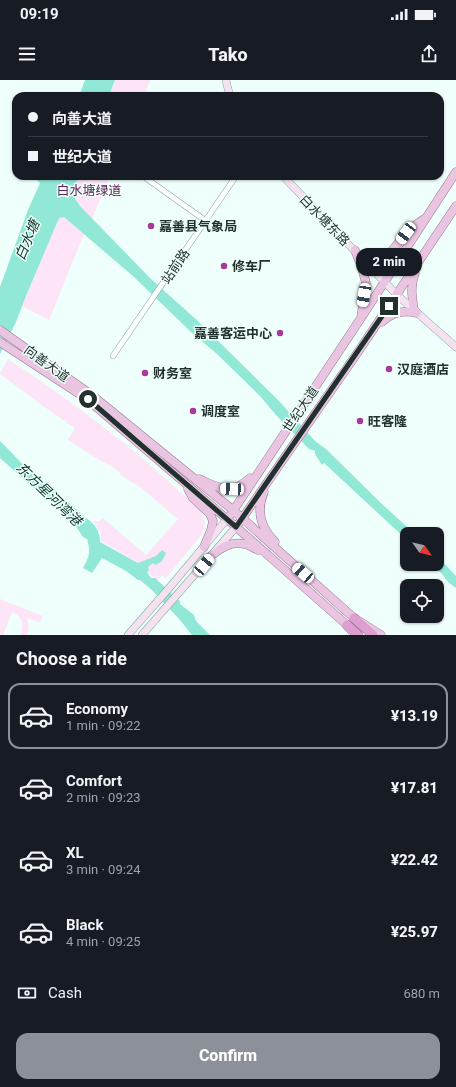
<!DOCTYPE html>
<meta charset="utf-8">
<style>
:root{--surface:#171b24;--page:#242831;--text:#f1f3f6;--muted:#9ea1a6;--line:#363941;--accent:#8c9099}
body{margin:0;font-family:Roboto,"Noto Sans SC",sans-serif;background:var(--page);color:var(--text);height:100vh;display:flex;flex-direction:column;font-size:15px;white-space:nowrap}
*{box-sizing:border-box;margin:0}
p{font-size:13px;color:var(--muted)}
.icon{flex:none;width:22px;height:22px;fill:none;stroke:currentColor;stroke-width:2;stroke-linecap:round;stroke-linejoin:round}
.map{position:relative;height:555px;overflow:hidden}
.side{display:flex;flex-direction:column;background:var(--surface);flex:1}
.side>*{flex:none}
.hud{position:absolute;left:12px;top:12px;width:432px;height:88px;border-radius:12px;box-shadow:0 1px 3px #0004;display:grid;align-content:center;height:88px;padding:0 16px;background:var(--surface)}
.needle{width:26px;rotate:124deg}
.fabs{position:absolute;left:400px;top:447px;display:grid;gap:8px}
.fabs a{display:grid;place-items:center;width:44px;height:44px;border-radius:8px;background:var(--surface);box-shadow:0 1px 3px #0004;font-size:20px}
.end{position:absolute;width:18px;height:18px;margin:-9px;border:5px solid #21312d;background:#fff;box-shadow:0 0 0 2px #fff}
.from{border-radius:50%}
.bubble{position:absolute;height:28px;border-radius:12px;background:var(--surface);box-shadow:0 1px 3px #0004;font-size:13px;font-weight:800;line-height:28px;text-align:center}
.car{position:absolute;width:12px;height:24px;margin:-12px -6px;border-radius:5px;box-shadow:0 0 3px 1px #0007;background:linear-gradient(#fff 24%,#345 0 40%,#fff 0 76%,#345 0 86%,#fff 0)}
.hud b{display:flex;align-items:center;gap:14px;height:38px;font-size:15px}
.hud b+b{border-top:1px solid var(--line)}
.hud i{width:10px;height:10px;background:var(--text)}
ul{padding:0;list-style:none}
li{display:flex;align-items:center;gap:12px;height:66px;margin:0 8px 6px;padding:0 8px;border:2px solid transparent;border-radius:12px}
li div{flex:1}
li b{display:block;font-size:15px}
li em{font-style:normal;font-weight:800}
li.current{border-color:var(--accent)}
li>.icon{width:36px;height:36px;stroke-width:1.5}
h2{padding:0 16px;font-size:18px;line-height:48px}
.pay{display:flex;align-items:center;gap:10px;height:44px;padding:0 16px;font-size:15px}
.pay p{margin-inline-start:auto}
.cta{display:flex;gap:8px;margin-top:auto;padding:8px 16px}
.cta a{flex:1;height:46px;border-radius:12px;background:var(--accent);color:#fff;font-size:16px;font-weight:800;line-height:46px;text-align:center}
.status{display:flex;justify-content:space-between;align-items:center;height:28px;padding:0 20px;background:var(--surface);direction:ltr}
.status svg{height:11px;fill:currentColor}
header{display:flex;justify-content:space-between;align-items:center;height:52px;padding:0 16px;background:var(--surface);font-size:18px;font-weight:800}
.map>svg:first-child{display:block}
.green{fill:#fde4f7}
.water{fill:#92e8d7}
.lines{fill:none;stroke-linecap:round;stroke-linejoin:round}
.street-casing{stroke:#82a8a0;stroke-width:6}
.secondary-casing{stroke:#82a8a0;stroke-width:8}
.primary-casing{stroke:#9b7896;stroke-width:9}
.highway-casing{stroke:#9b7896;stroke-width:10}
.street{stroke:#fff;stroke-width:5}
.secondary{stroke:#f4e2f1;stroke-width:7}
.primary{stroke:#eac5e2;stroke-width:8}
.highway{stroke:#dc9fcf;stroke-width:9}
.route{stroke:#21312d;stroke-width:5}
.poi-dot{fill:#a73997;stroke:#effffb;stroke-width:1.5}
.labels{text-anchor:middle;stroke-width:3;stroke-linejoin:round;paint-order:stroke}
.park-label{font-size:13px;fill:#602057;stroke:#effffb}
.street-label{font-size:13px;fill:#21312d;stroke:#effffb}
.poi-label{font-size:13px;font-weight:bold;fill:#21312d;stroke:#effffb;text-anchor:start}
.water-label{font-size:14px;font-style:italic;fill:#0b352e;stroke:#effffb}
</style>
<div class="status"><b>09:19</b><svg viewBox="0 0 49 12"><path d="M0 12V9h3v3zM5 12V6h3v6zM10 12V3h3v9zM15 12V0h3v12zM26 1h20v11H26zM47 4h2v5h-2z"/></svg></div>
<header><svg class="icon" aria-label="menu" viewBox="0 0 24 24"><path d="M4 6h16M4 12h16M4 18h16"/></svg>Tako<svg class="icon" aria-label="share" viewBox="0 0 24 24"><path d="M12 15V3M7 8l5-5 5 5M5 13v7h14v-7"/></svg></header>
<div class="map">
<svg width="456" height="555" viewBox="0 0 456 555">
<rect width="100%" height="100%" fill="#effffb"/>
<!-- green -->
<path class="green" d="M115,0H150L144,16H109Z
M79,96H110L92,139L80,126L72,114Z
M59,137H64L84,154L49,240L22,226Z
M8,279C48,305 87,334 124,363C151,385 177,409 202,432L201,435C207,440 205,447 202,454L166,498L163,495L157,501L137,482L101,461V454L93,441H99L103,438L146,475L178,439L140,407L122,396L119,392L111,386L101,381L68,360L75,348L50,331L0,294V293Z
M0,519L43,536L40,543L27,538C29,544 29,549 27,555H20C25,545 22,536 12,532L3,555H0Z"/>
<!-- water -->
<path class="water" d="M85,0H115L109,16H78L80,14Z
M32,96H79L72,114L80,126L150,198L199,242L279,321L315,361L326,369L384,426L415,454H407V460L324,383L322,385L315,374V371L309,369L276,335L260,316L217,274L191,252L134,197L64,137L59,138L26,216L16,242L0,274V207L28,130L40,103Z
M0,361C10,370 35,400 46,402L86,438C95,444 100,451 100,462C113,469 125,476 138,483L156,476L162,470L166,473L162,481L156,485L153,483L148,487L149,490L147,492L151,498H155L180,521V524L194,535L196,541L210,555H192L180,540L152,510L140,500H138L126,491L102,478L92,493L83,488C89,477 91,472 87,459L83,457L69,436L60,428L37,411L0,378Z
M437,476L456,496V508L448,502L443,495L432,484H437Z"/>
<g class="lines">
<!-- street casing -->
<g class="street-casing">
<path id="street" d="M143,96L206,141
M113,276L236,96"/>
</g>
<!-- secondary casing -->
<g class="secondary-casing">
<path id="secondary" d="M226,0L227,5L230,16
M283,96L397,215L456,267
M128,555L170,507L227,439
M142,555L236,447"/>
</g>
<!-- primary casing -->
<g class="primary-casing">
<path id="primary" d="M355,170L362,188L366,203L361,238
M362,177C391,182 390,171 407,152C412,147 418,143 424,139
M414,230C412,216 410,207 415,193
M382,242C393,232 403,230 417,233
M0,250L93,316L233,430L354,538L381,555
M0,262L87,319L227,439L347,545L351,550
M199,399C220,408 230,416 250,398
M188,409L193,418L210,434L213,441L211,450L204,467
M264,412C256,431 261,448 275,462
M231,434L361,238L456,92
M239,443L358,272L456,126
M212,475C221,468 231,461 244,464C248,464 253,468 258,470"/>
</g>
<!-- highway casing -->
<g class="highway-casing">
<path id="highway" d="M354,538L373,555
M347,545L358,555"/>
</g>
<!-- street -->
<use href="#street" class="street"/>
<!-- secondary -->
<use href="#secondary" class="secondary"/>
<!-- primary -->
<use href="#primary" class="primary"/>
<!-- highway -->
<use href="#highway" class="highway"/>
</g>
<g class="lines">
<!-- route -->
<path class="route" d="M88,319L236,447L389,226"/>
</g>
<!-- markers -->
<g class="poi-dot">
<circle cx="151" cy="146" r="4"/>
<circle cx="224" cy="186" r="4"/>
<circle cx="280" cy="253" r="4"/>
<circle cx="389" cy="289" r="4"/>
<circle cx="145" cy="293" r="4"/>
<circle cx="193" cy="331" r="4"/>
<circle cx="360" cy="341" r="4"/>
</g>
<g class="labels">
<!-- park labels -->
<g class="park-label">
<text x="89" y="115">白水塘绿道</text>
</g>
<!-- street labels -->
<g class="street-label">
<text transform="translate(325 140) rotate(46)" y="5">白水塘东路</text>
<text transform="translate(175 186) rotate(-56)" y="5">站前路</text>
<text transform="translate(47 283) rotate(36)" y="5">向善大道</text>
<text transform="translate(300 329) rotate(-56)" y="5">世纪大道</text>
</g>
<!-- poi labels -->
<g class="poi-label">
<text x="159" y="151">嘉善县气象局</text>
<text x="232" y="191">修车厂</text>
<text x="272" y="258" text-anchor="end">嘉善客运中心</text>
<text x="397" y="294">汉庭酒店</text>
<text x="153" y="298">财务室</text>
<text x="201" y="336">调度室</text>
<text x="368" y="346">旺客隆</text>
</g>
<!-- water labels -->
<g class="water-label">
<text transform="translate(27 160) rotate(-67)" y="5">白水塘</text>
<text transform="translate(49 414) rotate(44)" y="5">东方星河湾港</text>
</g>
</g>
</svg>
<div class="fabs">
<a><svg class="needle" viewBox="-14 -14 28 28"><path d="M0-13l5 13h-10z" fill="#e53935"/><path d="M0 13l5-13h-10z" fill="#9ea1a6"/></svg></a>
<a><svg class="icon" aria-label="locate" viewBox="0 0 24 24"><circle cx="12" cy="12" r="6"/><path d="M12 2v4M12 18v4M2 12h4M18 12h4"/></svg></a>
</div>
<i class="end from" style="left:88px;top:319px"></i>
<i class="end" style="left:389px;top:226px"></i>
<div class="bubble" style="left:356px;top:168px;width:66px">2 min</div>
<i class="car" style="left:406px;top:153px;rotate:217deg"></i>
<i class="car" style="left:364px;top:215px;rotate:190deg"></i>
<i class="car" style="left:232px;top:409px;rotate:273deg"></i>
<i class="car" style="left:204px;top:485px;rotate:40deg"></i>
<i class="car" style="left:303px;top:493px;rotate:311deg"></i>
<div class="hud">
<b><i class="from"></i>向善大道</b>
<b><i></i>世纪大道</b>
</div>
</div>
<section class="side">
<h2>Choose a ride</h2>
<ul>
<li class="current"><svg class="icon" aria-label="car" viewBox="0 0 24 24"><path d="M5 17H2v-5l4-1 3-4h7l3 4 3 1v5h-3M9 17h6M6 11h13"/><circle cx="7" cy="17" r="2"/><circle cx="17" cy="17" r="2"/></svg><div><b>Economy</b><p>1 min · 09:22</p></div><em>¥13.19</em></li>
<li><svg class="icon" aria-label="car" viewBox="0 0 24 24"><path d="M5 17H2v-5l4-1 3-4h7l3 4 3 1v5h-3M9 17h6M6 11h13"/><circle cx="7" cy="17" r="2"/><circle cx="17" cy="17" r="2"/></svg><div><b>Comfort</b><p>2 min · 09:23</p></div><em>¥17.81</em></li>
<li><svg class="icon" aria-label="car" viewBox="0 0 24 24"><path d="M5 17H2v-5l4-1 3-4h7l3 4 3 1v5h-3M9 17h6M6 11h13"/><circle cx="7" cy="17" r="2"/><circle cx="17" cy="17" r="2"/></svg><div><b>XL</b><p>3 min · 09:24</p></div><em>¥22.42</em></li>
<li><svg class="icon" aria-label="car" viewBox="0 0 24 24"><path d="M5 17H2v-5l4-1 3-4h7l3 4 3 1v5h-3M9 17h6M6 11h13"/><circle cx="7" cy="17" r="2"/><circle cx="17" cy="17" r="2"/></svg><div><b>Black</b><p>4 min · 09:25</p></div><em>¥25.97</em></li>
</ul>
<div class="pay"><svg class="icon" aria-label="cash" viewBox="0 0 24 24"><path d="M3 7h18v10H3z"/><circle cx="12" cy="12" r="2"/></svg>Cash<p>680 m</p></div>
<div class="cta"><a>Confirm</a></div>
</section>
